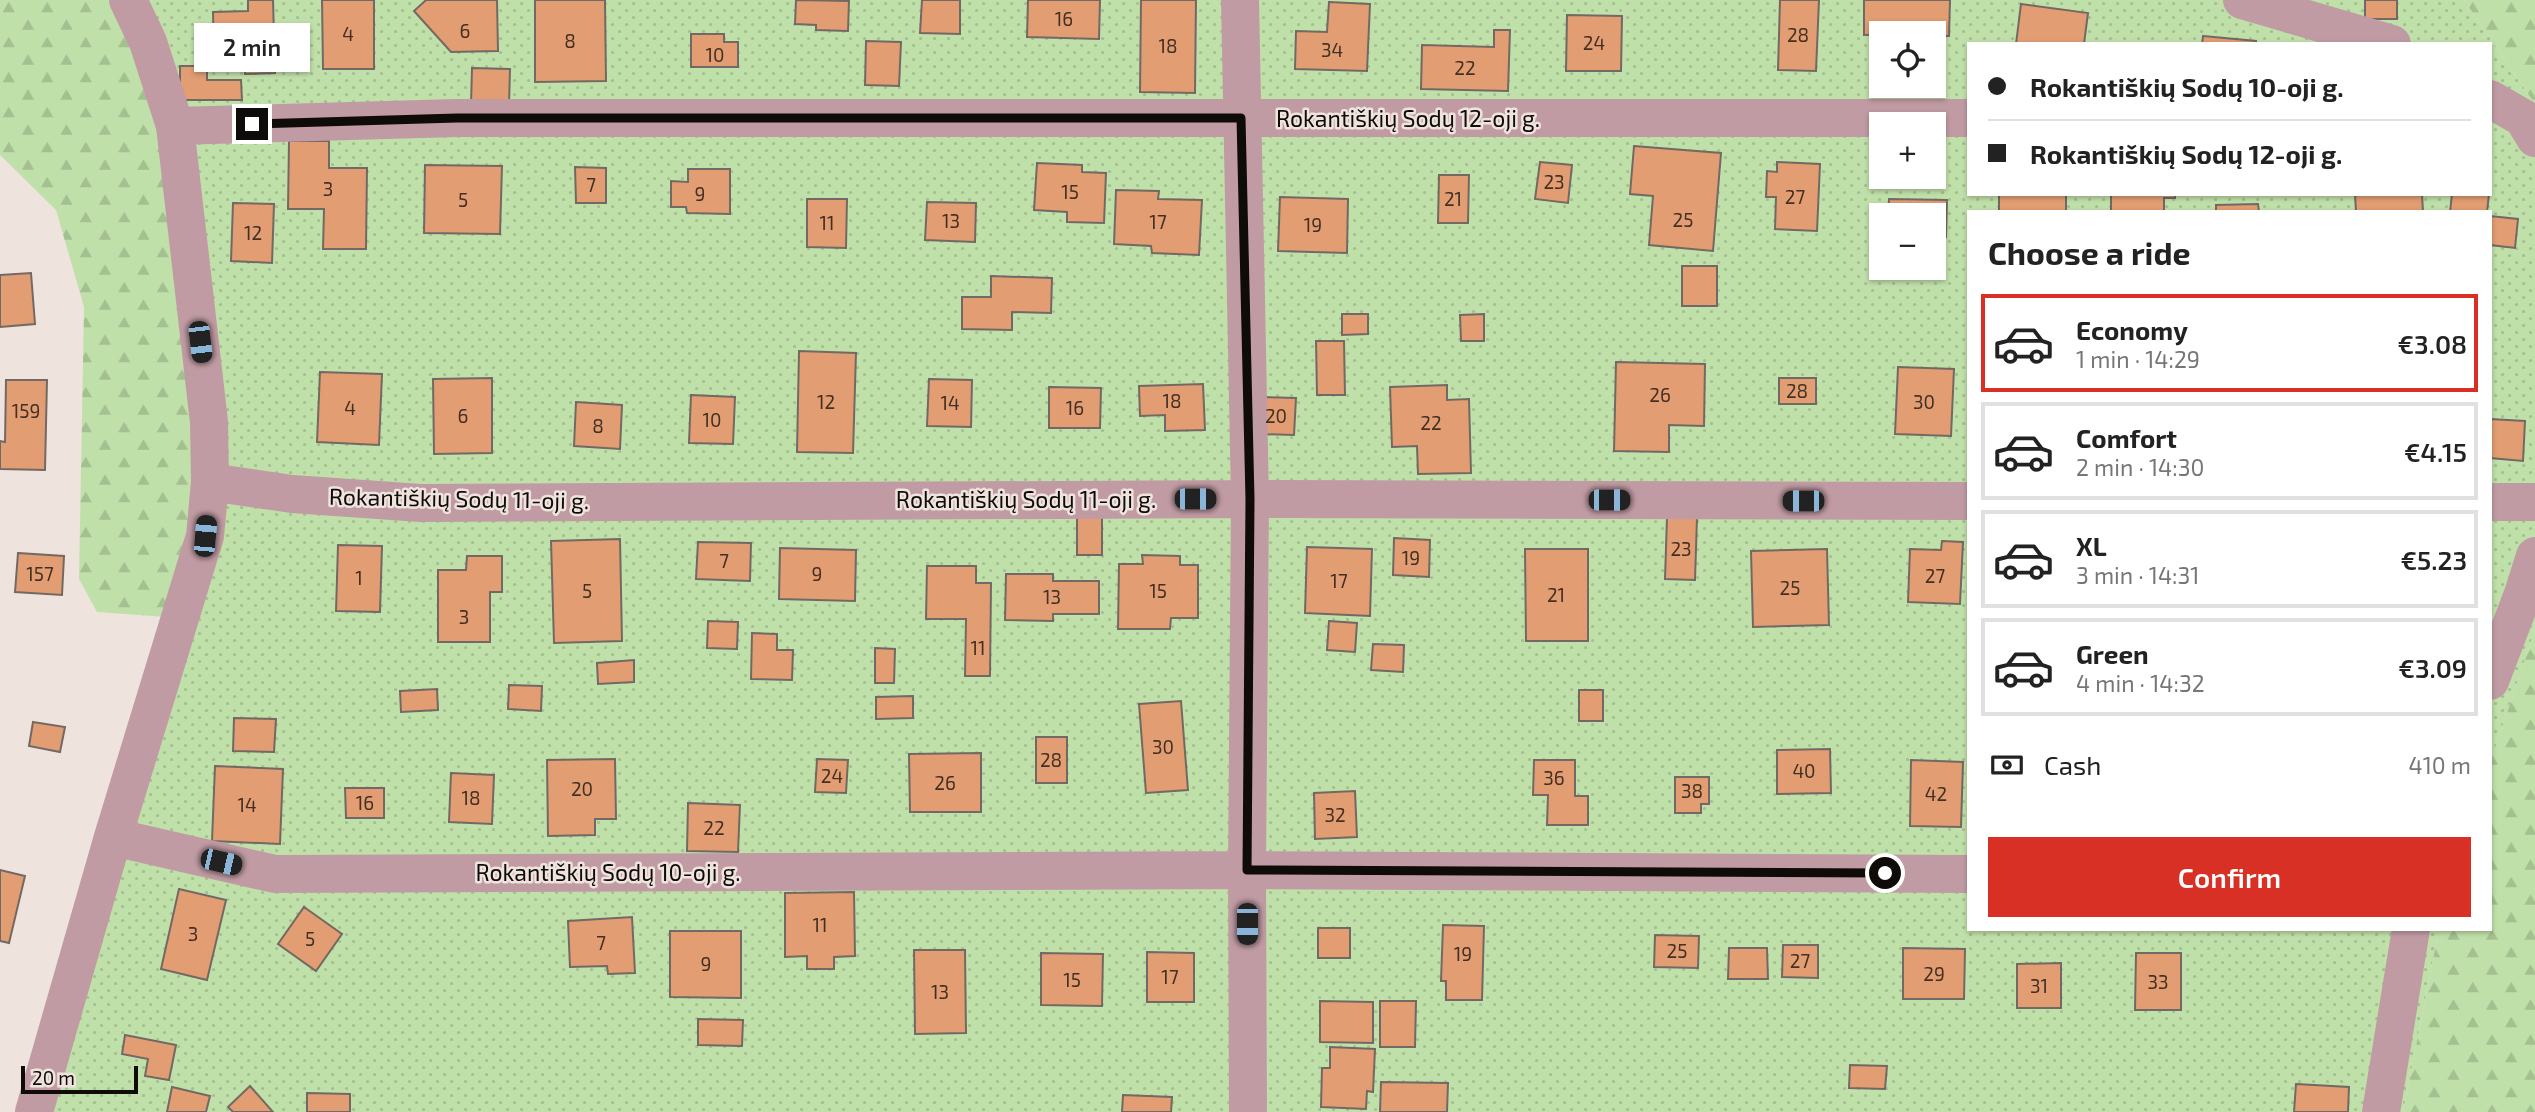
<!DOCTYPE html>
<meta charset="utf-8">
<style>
:root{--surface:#fff;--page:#f6f6f6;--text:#222;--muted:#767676;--line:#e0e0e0;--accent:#d93025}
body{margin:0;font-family:"Exo 2",sans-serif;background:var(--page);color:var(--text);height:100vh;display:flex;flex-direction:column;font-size:26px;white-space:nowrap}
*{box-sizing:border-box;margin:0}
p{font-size:23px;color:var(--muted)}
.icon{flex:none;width:38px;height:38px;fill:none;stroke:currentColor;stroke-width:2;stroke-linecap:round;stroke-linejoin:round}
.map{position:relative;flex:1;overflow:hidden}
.details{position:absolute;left:1967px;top:210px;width:525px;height:721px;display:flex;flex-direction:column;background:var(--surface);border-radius:0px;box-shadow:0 2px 5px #0004}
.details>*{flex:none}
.top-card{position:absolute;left:1967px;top:42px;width:525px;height:154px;border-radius:0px;box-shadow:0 2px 5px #0004;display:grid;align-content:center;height:154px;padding:0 21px;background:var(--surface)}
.tools{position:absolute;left:1869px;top:21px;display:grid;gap:14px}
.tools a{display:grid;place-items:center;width:77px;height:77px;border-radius:0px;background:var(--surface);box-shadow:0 2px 5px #0004;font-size:35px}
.scale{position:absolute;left:21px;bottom:18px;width:117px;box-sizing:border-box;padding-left:7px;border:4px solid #0e0b09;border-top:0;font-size:19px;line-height:24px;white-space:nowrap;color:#0e0b09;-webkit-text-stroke:5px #efe3dd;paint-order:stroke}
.end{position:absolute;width:32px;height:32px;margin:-16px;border:9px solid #0e0b09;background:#fff;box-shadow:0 0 0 4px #fff}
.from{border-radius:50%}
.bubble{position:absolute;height:49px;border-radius:0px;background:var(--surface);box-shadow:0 2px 5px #0004;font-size:23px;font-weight:600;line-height:49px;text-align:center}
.car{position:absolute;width:21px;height:42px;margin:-21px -10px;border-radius:9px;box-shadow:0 0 5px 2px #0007;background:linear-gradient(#222 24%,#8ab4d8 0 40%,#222 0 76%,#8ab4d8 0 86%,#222 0)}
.top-card b{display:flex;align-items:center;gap:24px;height:66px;font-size:26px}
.top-card b+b{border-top:2px solid var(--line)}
.top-card i{width:18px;height:18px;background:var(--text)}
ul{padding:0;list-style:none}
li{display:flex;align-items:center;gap:21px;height:98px;margin:0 14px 10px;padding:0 7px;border:4px solid var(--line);border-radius:0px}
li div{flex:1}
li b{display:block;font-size:26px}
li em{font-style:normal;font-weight:600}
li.on{border-color:var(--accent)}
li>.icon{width:63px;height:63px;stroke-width:1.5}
h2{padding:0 21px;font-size:32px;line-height:84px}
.pay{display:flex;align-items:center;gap:18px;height:77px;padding:0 21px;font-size:26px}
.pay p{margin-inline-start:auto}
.primary-button{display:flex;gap:14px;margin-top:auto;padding:14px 21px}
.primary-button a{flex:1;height:80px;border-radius:0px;background:var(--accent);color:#fff;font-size:28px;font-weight:600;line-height:80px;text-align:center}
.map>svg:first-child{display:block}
.grass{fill:url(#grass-dots);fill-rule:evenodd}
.forest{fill:url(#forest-firs)}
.building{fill:#e39d72;stroke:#736964;stroke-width:2}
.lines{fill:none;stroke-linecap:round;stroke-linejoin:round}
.minor{stroke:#c19ba4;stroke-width:38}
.route{stroke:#0e0b09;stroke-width:9}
.labels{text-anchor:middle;stroke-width:5;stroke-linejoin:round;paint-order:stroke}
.number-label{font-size:19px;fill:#433023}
.street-label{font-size:23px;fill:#0e0b09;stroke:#efe3dd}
</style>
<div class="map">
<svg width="2535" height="1112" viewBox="0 0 2535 1112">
<defs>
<pattern id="grass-dots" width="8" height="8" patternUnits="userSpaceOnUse" patternTransform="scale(1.75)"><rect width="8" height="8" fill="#c0e0a9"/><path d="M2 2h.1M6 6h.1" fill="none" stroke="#a4bf90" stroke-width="1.8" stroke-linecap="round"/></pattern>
<pattern id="forest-firs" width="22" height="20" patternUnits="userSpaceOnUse" patternTransform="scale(1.75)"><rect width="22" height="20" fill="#c0e0a9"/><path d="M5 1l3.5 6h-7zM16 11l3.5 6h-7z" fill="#a4bf90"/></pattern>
</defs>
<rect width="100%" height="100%" fill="#efe3dd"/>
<!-- grass -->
<path class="grass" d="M128,0H2464L2535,104V630L2490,763V212H1969V929H2439L2403,1112H34L181,618ZM1881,33H1934V86H1881ZM1969,44H2490V194H1969ZM1881,124H1934V177H1881ZM1881,215H1934V268H1881Z"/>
<!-- forest -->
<path class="forest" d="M0,0H128L135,12L209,422L181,618L97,612L79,579L84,307L56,210L0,155Z
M2464,0H2535V104Z
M2535,630V1112H2403L2439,929H2490V763Z"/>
<!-- building -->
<path class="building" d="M248,0H273L275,73L245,74V64H214L213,12L248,11Z
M322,0H374V69H323Z
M426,0H497L498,51L451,52L414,11Z
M535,0H605L606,81L535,82Z
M796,0L849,1L848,31L816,30V25L795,24Z
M922,0H960V34L920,33Z
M1028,0H1100L1099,39L1027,37Z
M1141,0H1196L1195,93L1140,92Z
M1780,0H1819L1816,71L1778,70Z
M1864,0H1950L1949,36H1934V33L1864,35Z
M2365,0H2397V19H2365Z
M1329,2L1370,4L1367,71L1295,69L1296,31L1327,32Z
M2021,4L2088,13L2084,44H2016Z
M1567,15L1622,16L1621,71H1566Z
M1494,30H1510L1508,91L1421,89L1422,45L1494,47Z
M691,34H724V42H738V67H691Z
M2203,36L2256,41V44H2202Z
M866,41L901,42L899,86L865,85Z
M180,66H207V80H241L242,100H180Z
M472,68L510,69L509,106L471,105Z
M289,141H329V168H367L366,249H323L324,209H288Z
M1634,146L1721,153L1713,251L1649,245L1653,196L1630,194Z
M1540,162L1572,165L1568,203L1535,199Z
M1777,162L1820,164L1817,231L1775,229L1776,197H1766L1767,171L1777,172Z
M1037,163L1082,165V172L1106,173L1104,223L1067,222V212L1034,210Z
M425,165L502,166L500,234L424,233Z
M575,167L606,168V203H576Z
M688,169H730V214L687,213L686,207H671V181L688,182Z
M1439,175H1469L1468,223H1438Z
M1116,190L1159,191L1158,199L1202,200L1199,255L1152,253L1151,246L1114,244Z
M1999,194H2066V212H1999Z
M2111,194H2175V198H2164V212H2111Z
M2355,194H2422L2423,212H2356Z
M2452,194H2489L2487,212H2450Z
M1280,197L1348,199L1347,253L1278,251Z
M807,199H847L846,248L807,247Z
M1889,199L1947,200L1946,237L1934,236V215H1888Z
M927,202L976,203L975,242L925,240Z
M233,203L274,204L272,263L231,261Z
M2258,204L2259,212H2216V205Z
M2490,216L2518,219L2515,248L2490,245Z
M1682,266H1717V306H1682Z
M31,273L35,324L0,327V275Z
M991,276L1052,278L1051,313L1012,312V330L962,329V297H991Z
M1342,314H1368V334L1342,335Z
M1484,314V341H1461L1460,315Z
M1316,341H1344L1345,395H1317Z
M799,351L856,353L853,453L797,452Z
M1616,362L1705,364L1704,426L1669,425V452L1614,451Z
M1898,367L1954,369L1951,436L1895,434Z
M320,372L382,374L379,445L317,442Z
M492,378V453L434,454L433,379Z
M1779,378H1816V404H1779Z
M929,379L972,380L971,427L927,426Z
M6,380H47L45,470L0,469V441L5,442Z
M1203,384L1205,430L1165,431V415L1140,416L1139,386Z
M1447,385V400L1469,399L1471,473L1418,474L1417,446L1392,447L1390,387Z
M1049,387L1101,388L1100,428H1049Z
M691,395L735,397L733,444L689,443Z
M1258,397L1296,398L1294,435L1257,434Z
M576,402L622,405L620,449L574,446Z
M2490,419L2525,421L2523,461L2490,458Z
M1077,515H1102V555H1077Z
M1667,517L1697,518L1695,580L1665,579Z
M1394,538L1430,540L1429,577L1393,575Z
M620,539L622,641L554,643L551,541Z
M1942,541L1963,542L1960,604L1908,602L1910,549L1941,550Z
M698,542L751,543L750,581L696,579Z
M338,545L382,546L380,612L336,611Z
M1307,547L1372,549L1370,616L1305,613Z
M780,548L856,550L855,601L779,599Z
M1525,549H1588V641H1526Z
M1827,549L1829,625L1753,627L1751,551Z
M18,553L64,556L62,595L15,592Z
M1142,555L1180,556V565H1198V618H1171L1170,629H1118L1119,564H1143Z
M467,556H502V592H490V642H438V570H466Z
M927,566H976V583H991L990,676H965L966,619H926Z
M1006,574H1053V581H1099V614H1053V621L1005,620Z
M708,621L738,622L737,649L707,648Z
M1329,621L1357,623L1355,652L1327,650Z
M752,633L777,634V650H793L792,680L751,679Z
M1373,644L1404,645L1403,672L1371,670Z
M875,648L895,649L894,683H875Z
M634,660V682L598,684L597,663Z
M509,685L542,686L541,711L508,709Z
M437,689L438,710L401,712L400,691Z
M1579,690H1603V721H1579Z
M913,696V718L876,719V697Z
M1181,701L1188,790L1146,793L1139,704Z
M234,718L276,719L274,752L233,751Z
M33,722L65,727L60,752L29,746Z
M1036,737H1067V783H1036Z
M1830,749L1831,793L1777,794V750Z
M981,753V812H910L909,754Z
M615,759L616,819H595V835L548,836L547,760Z
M817,759L848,760L846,793L815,792Z
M1534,760H1575V796H1588V825H1547L1548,795H1533Z
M1911,760L1963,762L1961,827L1910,826Z
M215,766L283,769L280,844L212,841Z
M451,773L494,775L492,824L449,822Z
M1675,777H1709V804H1701V813H1675Z
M345,788H384V818H346Z
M1355,791L1357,837L1315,839L1314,793Z
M688,803L740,805L738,852L687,851Z
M0,870L25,876L9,943L0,941Z
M179,889L226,900L207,980L161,969Z
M854,892L855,956L834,957V969H807V956L785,957V893Z
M304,907L342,934L316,971L278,944Z
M632,917L635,973L608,974L607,966L570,967L568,921Z
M1443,925L1484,926L1482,1000H1446V981H1441Z
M1318,928H1350V958H1318Z
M670,931H741V998L670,997Z
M1655,935L1699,936L1698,968L1654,967Z
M1783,945H1818V978L1782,977Z
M1729,948H1767L1768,979H1728Z
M1903,948L1965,949L1964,999H1903Z
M914,950H965L966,1033L915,1034Z
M1147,952L1194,953V1002H1147Z
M1041,953L1103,954L1102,1006L1041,1005Z
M2136,953H2181V1010H2135Z
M2061,963V1008H2017V964Z
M1320,1001L1373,1002V1043L1320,1042Z
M1380,1001H1416L1415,1047H1380Z
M698,1019L743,1020L742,1046L698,1045Z
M125,1035L176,1045L169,1080L145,1076L148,1059L122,1054Z
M1330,1047L1375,1049L1373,1092L1367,1091L1366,1109L1321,1107L1322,1068H1330Z
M1850,1065L1887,1066L1885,1089L1849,1088Z
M1381,1082L1448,1083L1447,1112H1380Z
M2296,1084L2349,1087L2348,1112H2294Z
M250,1086L273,1112H233L228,1107Z
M172,1087L210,1096L206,1112H167Z
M307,1093L350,1094V1112H307Z
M1123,1095L1172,1097L1171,1112H1122Z"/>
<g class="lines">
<!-- minor -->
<path class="minor" d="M128,0L148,42L175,126L209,422L210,482L205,536L113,837L275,874L1247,870L1969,874
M1240,0L1250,499L1247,870L1248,1112
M2242,0L2392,44
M2490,99L2523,118L2535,138
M175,126L457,118H1969
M210,482L292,494L421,503L1250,499L1969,501
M2490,502H2535
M2490,681L2523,594L2535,556
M34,1112L113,837
M2381,1112L2411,929"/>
</g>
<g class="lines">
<!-- route -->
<path class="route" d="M252,124L457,118H1241L1250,499L1247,870L1885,873"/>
</g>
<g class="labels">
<!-- number labels -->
<g class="number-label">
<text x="1064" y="26">16</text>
<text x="465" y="38">6</text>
<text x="348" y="41">4</text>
<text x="1798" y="42">28</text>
<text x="570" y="48">8</text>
<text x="1594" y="50">24</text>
<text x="1168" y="53">18</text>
<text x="1332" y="57">34</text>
<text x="715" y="62">10</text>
<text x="1465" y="75">22</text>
<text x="1554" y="189">23</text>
<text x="591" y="192">7</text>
<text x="328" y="196">3</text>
<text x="1070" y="199">15</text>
<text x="700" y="201">9</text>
<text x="1795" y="204">27</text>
<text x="1453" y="206">21</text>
<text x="463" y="207">5</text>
<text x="1683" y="227">25</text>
<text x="951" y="228">13</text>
<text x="1158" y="229">17</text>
<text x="827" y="230">11</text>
<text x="1313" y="232">19</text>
<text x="253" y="240">12</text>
<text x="1797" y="398">28</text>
<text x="1660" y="402">26</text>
<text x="1172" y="408">18</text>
<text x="826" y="409">12</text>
<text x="1924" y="409">30</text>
<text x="950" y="410">14</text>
<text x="350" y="415">4</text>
<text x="1075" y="415">16</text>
<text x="26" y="418">159</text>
<text x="463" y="423">6</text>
<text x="1276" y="423">20</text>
<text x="712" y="427">10</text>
<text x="1431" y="430">22</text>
<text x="598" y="433">8</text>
<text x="1681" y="556">23</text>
<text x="1411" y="565">19</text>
<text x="724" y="568">7</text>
<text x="40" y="581">157</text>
<text x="817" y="581">9</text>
<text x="1935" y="583">27</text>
<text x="359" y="585">1</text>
<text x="1339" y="588">17</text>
<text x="1790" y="595">25</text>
<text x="587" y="598">5</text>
<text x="1158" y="598">15</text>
<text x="1556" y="602">21</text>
<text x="1052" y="604">13</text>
<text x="464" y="624">3</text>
<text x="978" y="655">11</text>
<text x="1163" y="754">30</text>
<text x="1051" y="767">28</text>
<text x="1804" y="778">40</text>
<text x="832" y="783">24</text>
<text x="1554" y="785">36</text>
<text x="945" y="790">26</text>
<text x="582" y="796">20</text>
<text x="1692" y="798">38</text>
<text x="1936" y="801">42</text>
<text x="471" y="805">18</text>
<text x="365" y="810">16</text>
<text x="247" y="812">14</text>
<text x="1335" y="822">32</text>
<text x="714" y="835">22</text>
<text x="820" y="932">11</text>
<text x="193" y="941">3</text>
<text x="310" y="946">5</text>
<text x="601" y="950">7</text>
<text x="1677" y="958">25</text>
<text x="1463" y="961">19</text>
<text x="1800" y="968">27</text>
<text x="706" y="971">9</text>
<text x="1934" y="981">29</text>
<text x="1170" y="984">17</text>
<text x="1072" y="987">15</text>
<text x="2158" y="989">33</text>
<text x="2039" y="993">31</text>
<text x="940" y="999">13</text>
</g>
<!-- street labels -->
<g class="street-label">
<text x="1408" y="127">Rokantiškių Sodų 12-oji g.</text>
<text transform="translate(459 499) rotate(1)" y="8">Rokantiškių Sodų 11-oji g.</text>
<text x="1026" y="508">Rokantiškių Sodų 11-oji g.</text>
<text x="608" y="881">Rokantiškių Sodų 10-oji g.</text>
</g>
</g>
</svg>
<div class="tools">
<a><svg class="icon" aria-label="locate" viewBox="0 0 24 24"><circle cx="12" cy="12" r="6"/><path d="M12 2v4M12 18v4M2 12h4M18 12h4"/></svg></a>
<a>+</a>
<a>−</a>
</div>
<div class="scale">20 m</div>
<i class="end from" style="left:1885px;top:873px"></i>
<i class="end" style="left:252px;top:124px"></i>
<div class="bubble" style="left:194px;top:23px;width:116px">2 min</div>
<i class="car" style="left:200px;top:342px;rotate:173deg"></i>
<i class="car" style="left:1195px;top:499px;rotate:90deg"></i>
<i class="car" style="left:1609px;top:500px;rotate:90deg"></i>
<i class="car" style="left:1803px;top:501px;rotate:270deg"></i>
<i class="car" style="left:205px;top:536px;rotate:5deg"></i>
<i class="car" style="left:221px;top:862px;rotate:103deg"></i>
<i class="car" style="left:1247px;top:924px;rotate:180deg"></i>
<div class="top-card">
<b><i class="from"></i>Rokantiškių Sodų 10-oji g.</b>
<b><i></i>Rokantiškių Sodų 12-oji g.</b>
</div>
<section class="details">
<h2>Choose a ride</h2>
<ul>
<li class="on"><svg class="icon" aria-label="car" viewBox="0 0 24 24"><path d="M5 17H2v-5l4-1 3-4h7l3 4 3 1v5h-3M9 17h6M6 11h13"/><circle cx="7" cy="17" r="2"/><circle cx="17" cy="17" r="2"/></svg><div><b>Economy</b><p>1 min · 14:29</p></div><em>€3.08</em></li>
<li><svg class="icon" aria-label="car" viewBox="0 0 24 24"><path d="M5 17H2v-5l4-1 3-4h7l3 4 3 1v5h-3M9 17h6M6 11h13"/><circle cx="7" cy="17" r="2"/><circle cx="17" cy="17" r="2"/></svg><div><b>Comfort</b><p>2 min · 14:30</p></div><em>€4.15</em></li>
<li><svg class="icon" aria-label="car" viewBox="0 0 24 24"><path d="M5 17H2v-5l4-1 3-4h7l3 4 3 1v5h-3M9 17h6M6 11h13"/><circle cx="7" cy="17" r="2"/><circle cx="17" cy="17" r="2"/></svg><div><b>XL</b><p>3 min · 14:31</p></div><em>€5.23</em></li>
<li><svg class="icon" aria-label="car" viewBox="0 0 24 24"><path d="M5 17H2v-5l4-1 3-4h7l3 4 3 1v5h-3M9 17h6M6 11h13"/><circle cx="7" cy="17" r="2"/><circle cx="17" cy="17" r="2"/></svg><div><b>Green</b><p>4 min · 14:32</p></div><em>€3.09</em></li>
</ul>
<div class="pay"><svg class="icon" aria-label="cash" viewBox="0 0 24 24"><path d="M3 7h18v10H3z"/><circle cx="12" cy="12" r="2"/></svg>Cash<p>410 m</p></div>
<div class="primary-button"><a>Confirm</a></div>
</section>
</div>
